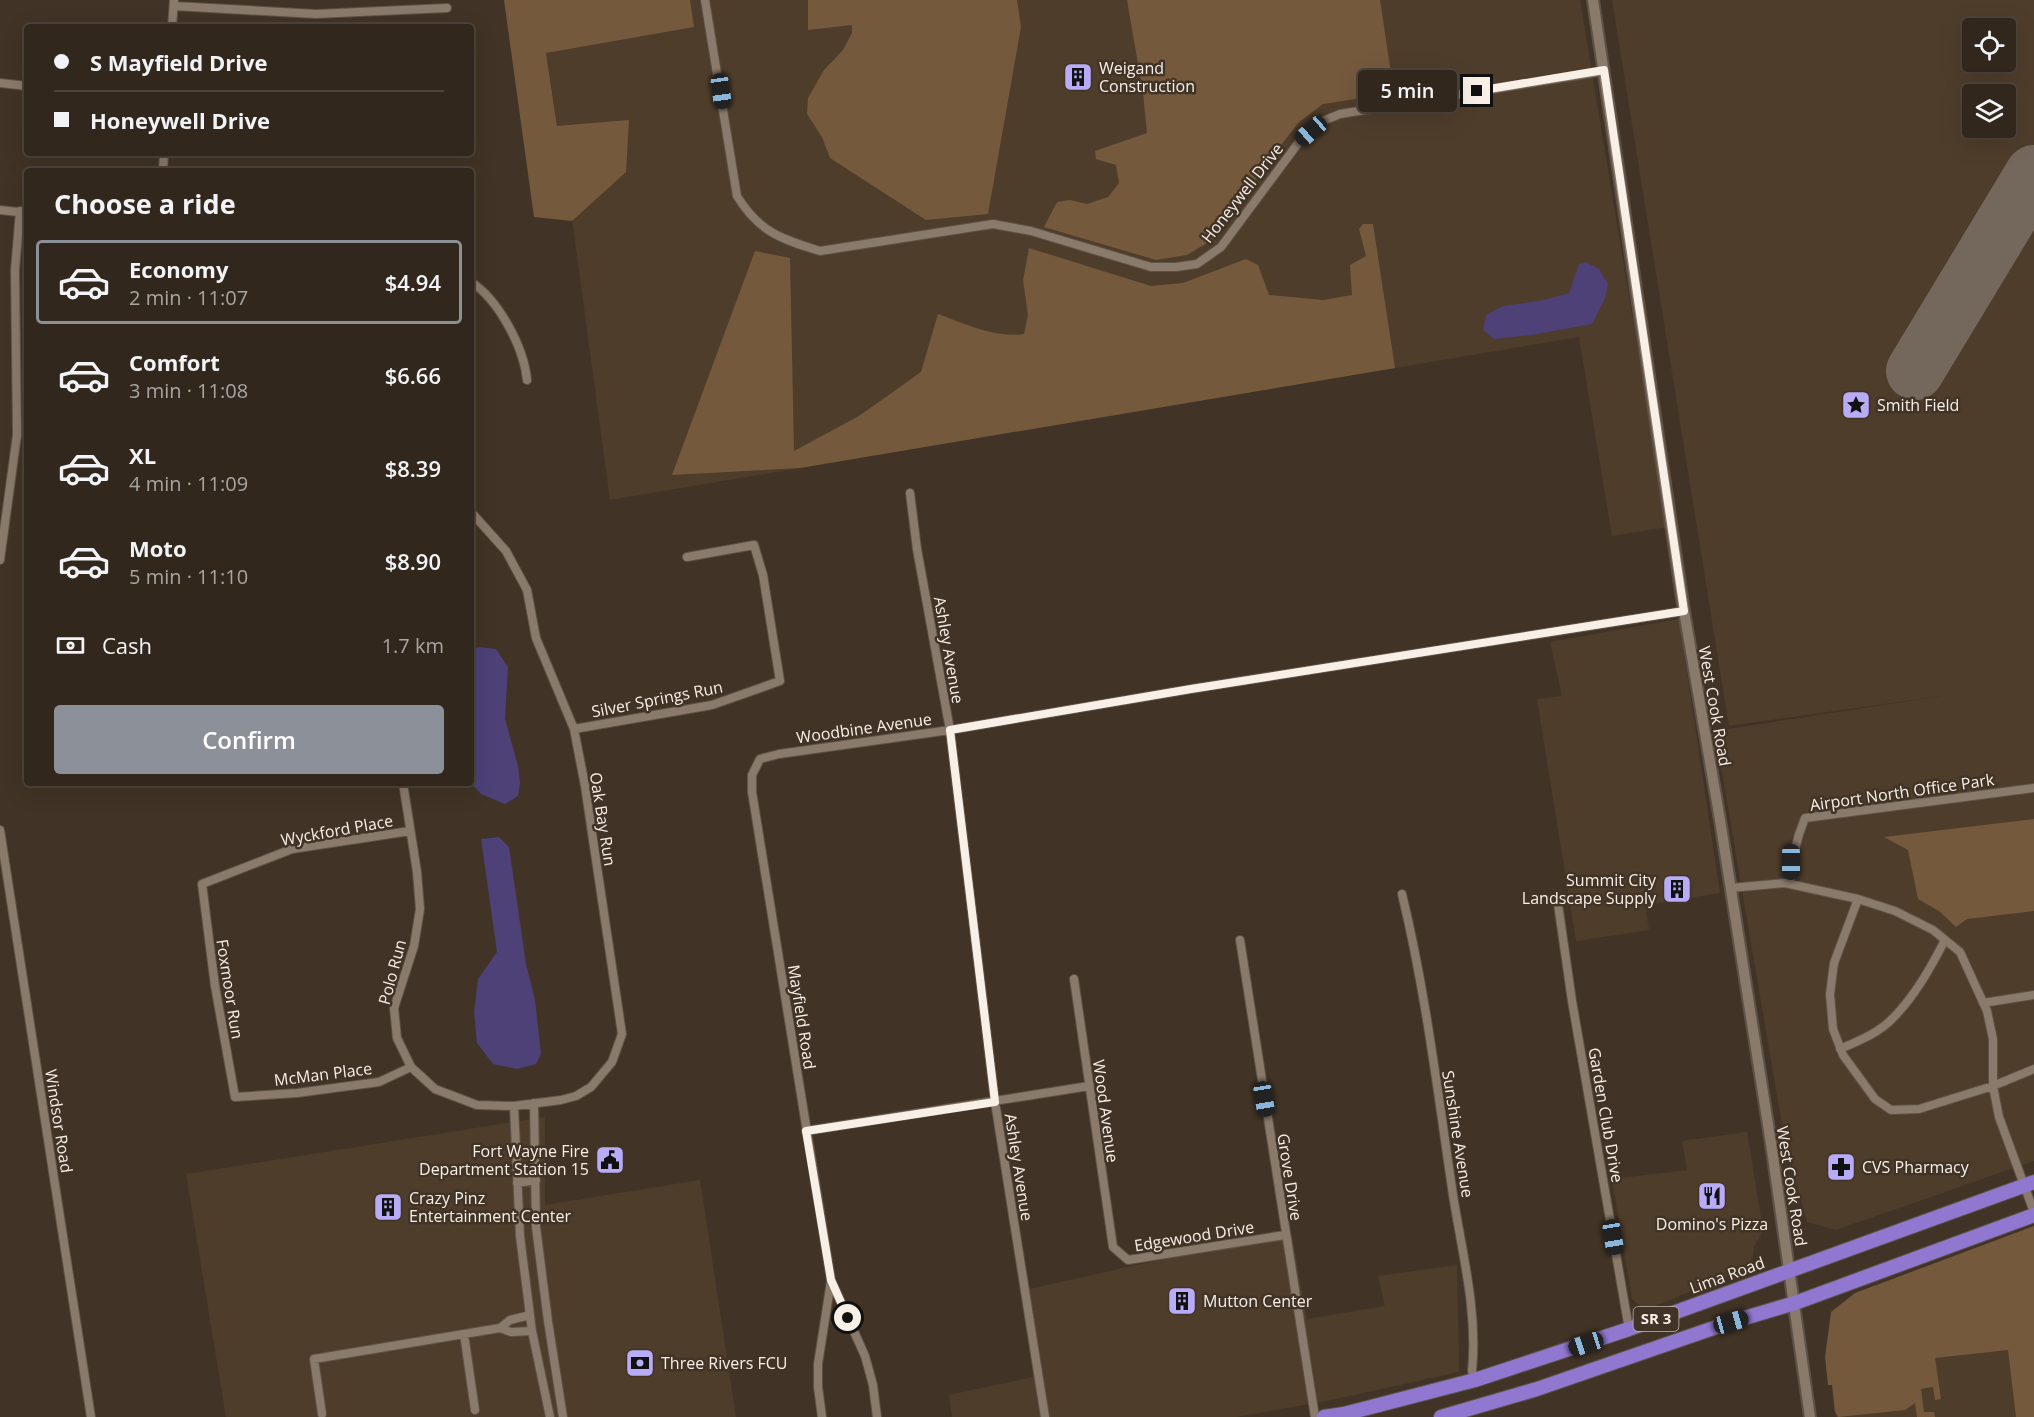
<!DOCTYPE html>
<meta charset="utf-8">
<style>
:root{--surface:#31271c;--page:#3d3329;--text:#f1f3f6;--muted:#a8a5a3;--line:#4c443b;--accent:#8c9099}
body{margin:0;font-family:"Open Sans",sans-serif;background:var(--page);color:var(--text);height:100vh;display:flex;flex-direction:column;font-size:22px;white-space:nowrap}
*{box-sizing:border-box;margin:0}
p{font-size:20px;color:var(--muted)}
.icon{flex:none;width:33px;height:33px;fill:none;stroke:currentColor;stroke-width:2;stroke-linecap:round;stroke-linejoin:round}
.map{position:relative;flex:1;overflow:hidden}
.details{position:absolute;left:24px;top:168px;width:450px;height:618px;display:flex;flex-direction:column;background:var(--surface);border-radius:6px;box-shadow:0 6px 24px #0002,0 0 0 2px var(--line)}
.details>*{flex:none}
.banner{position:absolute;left:24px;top:24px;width:450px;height:132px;border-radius:6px;box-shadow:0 6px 24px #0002,0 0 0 2px var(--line);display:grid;align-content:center;height:132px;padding:0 30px;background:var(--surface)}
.buttons{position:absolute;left:1962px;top:18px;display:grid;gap:12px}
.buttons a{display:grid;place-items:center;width:54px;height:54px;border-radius:6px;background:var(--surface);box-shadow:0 6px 24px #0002,0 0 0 2px var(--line);font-size:30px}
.end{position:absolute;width:27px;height:27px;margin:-14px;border:8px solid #f8efe7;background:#111;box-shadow:0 0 0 3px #111}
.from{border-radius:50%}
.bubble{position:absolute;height:42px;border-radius:6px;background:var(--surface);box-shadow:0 6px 24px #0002,0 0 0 2px var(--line);font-size:20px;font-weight:600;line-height:42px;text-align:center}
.car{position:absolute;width:18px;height:36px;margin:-18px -9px;border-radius:8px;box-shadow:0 0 4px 2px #0007;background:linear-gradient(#222 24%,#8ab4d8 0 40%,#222 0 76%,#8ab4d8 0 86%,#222 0)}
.banner b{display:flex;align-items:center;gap:21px;height:57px;font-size:22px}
.banner b+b{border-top:2px solid var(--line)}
.banner i{width:15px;height:15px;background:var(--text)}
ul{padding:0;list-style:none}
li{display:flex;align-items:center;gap:18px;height:84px;margin:0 12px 9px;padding:0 18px;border:3px solid transparent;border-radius:6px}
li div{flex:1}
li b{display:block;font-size:22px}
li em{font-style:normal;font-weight:600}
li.selected{border-color:var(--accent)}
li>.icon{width:54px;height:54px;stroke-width:1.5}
h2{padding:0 30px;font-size:27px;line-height:72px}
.pay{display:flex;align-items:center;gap:15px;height:66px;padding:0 30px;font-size:22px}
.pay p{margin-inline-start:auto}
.action{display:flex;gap:12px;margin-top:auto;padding:12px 30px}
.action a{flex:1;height:69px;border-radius:6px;background:var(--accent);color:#fff;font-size:24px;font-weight:600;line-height:69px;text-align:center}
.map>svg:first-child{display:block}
.built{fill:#4f3d2b;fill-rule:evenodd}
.green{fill:#75593d}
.water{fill:#4d4178}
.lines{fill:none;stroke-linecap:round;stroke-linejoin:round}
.runway{stroke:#74685c;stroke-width:58}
.minor-casing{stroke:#5e5247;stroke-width:10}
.secondary-casing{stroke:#5e5247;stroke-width:14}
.trunk-casing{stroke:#5e5247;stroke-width:16}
.minor{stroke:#8a7a6b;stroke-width:8}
.secondary{stroke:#8a7a6b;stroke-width:10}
.trunk{stroke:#9078d0;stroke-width:14}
.route{stroke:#f8efe7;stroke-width:8}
.labels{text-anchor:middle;stroke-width:5;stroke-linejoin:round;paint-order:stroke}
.shield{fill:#413426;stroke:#c1b7ad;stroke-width:1.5}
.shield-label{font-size:15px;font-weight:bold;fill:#f8efe7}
.poi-label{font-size:16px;fill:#f8efe7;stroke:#413426;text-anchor:start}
.street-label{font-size:16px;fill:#f8efe7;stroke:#413426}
</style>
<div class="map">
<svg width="2034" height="1417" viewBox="0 0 2034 1417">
<rect width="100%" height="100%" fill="#413426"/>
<!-- built -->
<path class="built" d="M538,0H1580L1667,527L1612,536L1579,337L610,500L573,226Z
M1612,0H2034V1161L1836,1230L1807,1222L1784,1137L1715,731L1948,695L1729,726ZM1972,28H2006V62H1972ZM1972,94H2006V128H1972Z
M1679,619L1720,893L1645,905L1649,930L1576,941L1537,699L1562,696L1550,642Z
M545,1117V1205L700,1180L736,1417H226L186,1174Z
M1747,1132L1763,1230L1754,1247L1753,1257L1746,1266L1736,1273L1645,1310L1632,1299L1612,1179L1687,1170L1682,1141Z
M1291,1231L1307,1319L1385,1306L1378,1276L1457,1265L1459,1372L1327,1401L1236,1417H952L949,1395L1042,1375L1029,1289Z
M2034,1233V1417H1837L1830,1357Z"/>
<!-- green -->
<path class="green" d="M504,0H690L694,27L546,53L557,126L629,120L626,172L572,221L534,217Z
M808,0H1017L1021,27L988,214L926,220L830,158L822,137L807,114L808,98L824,70L843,50L852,33V25L808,30Z
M1127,0H1380L1394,93L1323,104L1299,122L1262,170L1217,237L1187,255L1156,260L1044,227L1057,202L1070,200L1087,204L1108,197L1119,183L1116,165L1096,159L1095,151L1147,133L1143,93Z
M1363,224H1373L1395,368L800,468L672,475L755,251L790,258L794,451L859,416L921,372L938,314C966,324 994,338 1024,334L1028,315L1023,280L1029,248L1151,286L1183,283L1246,259L1258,265L1269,295L1323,300L1352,295L1350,265L1366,256L1359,229Z
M2034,819V911L1967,919L1956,927L1939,911L1918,899L1908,850L1884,837Z
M2034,1226V1417H2016L2008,1350L1935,1358L1941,1399L1935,1400L1933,1387L1921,1389L1924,1412H1934L1935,1417H1917L1915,1403L1905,1410L1838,1417L1835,1412L1832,1385H1828L1825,1357L1831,1312L1855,1293Z"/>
<!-- water -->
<path class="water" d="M1586,262L1599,269L1608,284L1605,298L1592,324L1531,335L1494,339L1483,330L1486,315L1503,306L1544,300L1569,293L1579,264Z
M480,647L496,649L508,667L505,719L518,766L520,783L518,796L505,804L481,794L471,783V763L474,755L471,732V649Z
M499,837L509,847L526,964L535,1000L541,1054L536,1064L517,1069L493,1064L477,1043L474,1012L478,979L497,952L481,839Z"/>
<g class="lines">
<!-- runway -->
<path class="runway" d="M1915,371L2034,174"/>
<!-- minor casing -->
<g class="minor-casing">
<path id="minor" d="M705,0L737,196C759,232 781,239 820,251L993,224L1031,231L1151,267H1176L1197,264L1221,247L1299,142L1323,121L1340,114L1604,71
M174,6L316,14L447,8
M172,27L174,0
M0,83L27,86
M163,171L164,153
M0,210L27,213
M471,282C499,300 524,348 527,380
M910,493L917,549L950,730L995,1102L1045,1417
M0,560L17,435L15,270L20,211
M574,729L712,705L780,681L763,575L754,545L687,557
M403,783L417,872L420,909L414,946L394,1008L397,1038L411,1067L435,1089L477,1105L514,1106L561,1100L576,1096L591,1087L612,1062L622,1034L585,786L574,729L536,638L527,590L506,551L471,512
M0,830L91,1417
M410,831L292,849L202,884L215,986L235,1097L297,1093L379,1082L411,1067
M1790,884C1791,859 1796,840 1805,818L2034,788
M1730,888L1785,883L1858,899L1895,911L1933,930L1960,952L1987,1011L1993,1039V1086L1999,1117L2034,1212
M1402,894C1426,993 1438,1095 1453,1195C1462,1253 1478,1311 1472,1371L1475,1380
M1858,899L1834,963L1830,994L1833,1029L1843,1055L1875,1099L1891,1110L1919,1109L1993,1086L2034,1069
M1558,904L1572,1001L1629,1329
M1240,940L1315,1417
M1074,979L1113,1247L1128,1260L1285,1235
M1983,1003L2034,995
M1840,1049C1858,1041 1879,1033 1893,1018C1915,996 1931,967 1945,940
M534,1103L536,1227L548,1321L563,1417
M514,1106L520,1236L532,1331L550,1417
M806,1131L1089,1086
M517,1183L536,1180
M500,1328L511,1332L532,1331
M464,1334L475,1410
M322,1414L314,1359L500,1328L510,1320L530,1315
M822,1417L818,1387V1364L831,1281
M877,1417L873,1385L865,1356L831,1280L752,792V775L760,759L779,754L950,730L1191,689L1684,611"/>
</g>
<!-- secondary casing -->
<g class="secondary-casing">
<path id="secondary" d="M1593,0L1684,611L1720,820L1772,1150L1810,1417"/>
</g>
<!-- trunk casing -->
<g class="trunk-casing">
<path id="trunk" d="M1324,1417L1344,1414L1475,1380L1629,1329L2034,1182
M1441,1417L1537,1389L1731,1322L1795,1303L2034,1215"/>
</g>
<!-- minor -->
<use href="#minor" class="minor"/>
<!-- secondary -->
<use href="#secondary" class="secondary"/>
<!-- trunk -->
<use href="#trunk" class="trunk"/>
</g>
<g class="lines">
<!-- route -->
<path class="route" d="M848,1318L831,1280L806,1131L995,1102L950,730L1191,689L1684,611L1604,70L1477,91"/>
</g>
<!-- icons -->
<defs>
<g id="building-square" transform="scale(1.5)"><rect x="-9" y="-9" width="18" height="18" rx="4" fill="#b8abf7" stroke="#413426"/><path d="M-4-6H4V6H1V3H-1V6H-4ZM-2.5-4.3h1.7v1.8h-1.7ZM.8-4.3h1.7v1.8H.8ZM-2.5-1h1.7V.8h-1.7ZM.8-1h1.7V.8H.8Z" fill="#111"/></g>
<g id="sight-square" transform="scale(1.5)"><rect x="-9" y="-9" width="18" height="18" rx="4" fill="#b8abf7" stroke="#413426"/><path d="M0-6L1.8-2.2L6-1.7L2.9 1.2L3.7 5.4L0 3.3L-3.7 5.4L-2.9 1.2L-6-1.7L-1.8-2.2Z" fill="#111"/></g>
<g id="civic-square" transform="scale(1.5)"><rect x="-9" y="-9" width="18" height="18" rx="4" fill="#b8abf7" stroke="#413426"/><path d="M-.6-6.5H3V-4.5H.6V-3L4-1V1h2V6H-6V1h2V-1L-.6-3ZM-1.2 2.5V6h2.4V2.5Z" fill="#111"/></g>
<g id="pharmacy-square" transform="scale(1.5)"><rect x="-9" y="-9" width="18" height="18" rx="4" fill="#b8abf7" stroke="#413426"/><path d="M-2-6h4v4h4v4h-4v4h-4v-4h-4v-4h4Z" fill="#111"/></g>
<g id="restaurant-square" transform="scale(1.5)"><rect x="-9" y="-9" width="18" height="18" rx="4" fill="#b8abf7" stroke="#413426"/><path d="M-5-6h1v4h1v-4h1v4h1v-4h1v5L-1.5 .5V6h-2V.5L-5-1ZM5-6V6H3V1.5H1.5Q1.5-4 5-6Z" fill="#111"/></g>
<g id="bank-square" transform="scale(1.5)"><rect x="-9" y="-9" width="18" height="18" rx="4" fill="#b8abf7" stroke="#413426"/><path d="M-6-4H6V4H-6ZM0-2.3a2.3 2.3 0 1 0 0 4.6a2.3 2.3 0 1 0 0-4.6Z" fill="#111"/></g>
</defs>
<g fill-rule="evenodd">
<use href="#building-square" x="1078" y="77"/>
<use href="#sight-square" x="1856" y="405"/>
<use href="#building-square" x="1677" y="889"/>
<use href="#civic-square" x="610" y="1160"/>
<use href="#pharmacy-square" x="1841" y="1167"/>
<use href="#restaurant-square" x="1712" y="1196"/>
<use href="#building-square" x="388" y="1207"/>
<use href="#building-square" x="1182" y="1301"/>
<use href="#bank-square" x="640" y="1363"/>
</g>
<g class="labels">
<!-- shield labels -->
<rect class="shield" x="1633.5" y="1307" width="45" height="24" rx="4.5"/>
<g class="shield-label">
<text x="1656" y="1324">SR 3</text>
</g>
<!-- poi labels -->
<g class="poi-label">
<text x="1099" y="74">Weigand<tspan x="1099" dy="18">Construction</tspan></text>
<text x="1877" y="411">Smith Field</text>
<text x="1656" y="886" text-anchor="end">Summit City<tspan x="1656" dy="18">Landscape Supply</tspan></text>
<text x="589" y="1157" text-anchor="end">Fort Wayne Fire<tspan x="589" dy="18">Department Station 15</tspan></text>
<text x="1862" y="1173">CVS Pharmacy</text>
<text x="409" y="1204">Crazy Pinz<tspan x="409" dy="18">Entertainment Center</tspan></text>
<text x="1712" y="1230" text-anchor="middle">Domino's Pizza</text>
<text x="1203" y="1307">Mutton Center</text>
<text x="661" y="1369">Three Rivers FCU</text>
</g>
<!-- street labels -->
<g class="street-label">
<text transform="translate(1242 193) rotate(-52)" y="6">Honeywell Drive</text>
<text transform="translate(949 650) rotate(80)" y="6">Ashley Avenue</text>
<text transform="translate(657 699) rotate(-11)" y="6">Silver Springs Run</text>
<text transform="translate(1715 706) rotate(80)" y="6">West Cook Road</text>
<text transform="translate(864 728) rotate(-8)" y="6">Woodbine Avenue</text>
<text transform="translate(1902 792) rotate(-8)" y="6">Airport North Office Park</text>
<text transform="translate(603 819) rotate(81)" y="6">Oak Bay Run</text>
<text transform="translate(337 830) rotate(-10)" y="6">Wyckford Place</text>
<text transform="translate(392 972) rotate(-75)" y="6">Polo Run</text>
<text transform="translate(230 989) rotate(81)" y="6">Foxmoor Run</text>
<text transform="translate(802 1017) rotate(81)" y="6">Mayfield Road</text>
<text transform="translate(323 1074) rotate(-7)" y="6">McMan Place</text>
<text transform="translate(1106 1111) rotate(82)" y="6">Wood Avenue</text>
<text transform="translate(1606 1115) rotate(80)" y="6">Garden Club Drive</text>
<text transform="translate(59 1121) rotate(81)" y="6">Windsor Road</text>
<text transform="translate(1458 1134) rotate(81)" y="6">Sunshine Avenue</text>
<text transform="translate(1019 1167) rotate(81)" y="6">Ashley Avenue</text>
<text transform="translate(1290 1177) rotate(81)" y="6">Grove Drive</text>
<text transform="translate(1792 1186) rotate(81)" y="6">West Cook Road</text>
<text transform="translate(1194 1236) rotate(-9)" y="6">Edgewood Drive</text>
<text transform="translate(1727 1275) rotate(-20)" y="6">Lima Road</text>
</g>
</g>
</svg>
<div class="buttons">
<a><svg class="icon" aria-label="locate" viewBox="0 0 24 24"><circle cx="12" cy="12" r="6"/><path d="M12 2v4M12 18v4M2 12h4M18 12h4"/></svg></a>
<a><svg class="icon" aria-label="layers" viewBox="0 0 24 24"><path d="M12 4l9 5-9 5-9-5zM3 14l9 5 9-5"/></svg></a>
</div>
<i class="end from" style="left:848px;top:1318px"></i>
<i class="end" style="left:1477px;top:91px"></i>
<div class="bubble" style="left:1358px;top:70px;width:99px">5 min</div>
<i class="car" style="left:721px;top:91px;rotate:172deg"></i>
<i class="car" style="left:1311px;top:131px;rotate:229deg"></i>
<i class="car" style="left:1791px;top:862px;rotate:180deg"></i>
<i class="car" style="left:1264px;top:1099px;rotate:171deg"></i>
<i class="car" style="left:1613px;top:1237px;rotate:171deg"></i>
<i class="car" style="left:1731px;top:1322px;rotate:74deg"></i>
<i class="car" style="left:1586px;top:1344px;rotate:252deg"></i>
<div class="banner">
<b><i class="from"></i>S Mayfield Drive</b>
<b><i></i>Honeywell Drive</b>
</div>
<section class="details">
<h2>Choose a ride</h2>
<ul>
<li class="selected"><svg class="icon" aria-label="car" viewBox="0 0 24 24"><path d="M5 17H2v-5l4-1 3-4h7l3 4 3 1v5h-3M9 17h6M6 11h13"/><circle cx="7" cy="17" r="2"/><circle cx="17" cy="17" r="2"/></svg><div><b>Economy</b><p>2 min · 11:07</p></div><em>$4.94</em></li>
<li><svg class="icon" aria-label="car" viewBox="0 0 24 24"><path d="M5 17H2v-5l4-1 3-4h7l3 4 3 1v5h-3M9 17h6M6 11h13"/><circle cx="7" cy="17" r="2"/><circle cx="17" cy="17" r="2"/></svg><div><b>Comfort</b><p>3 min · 11:08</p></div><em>$6.66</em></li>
<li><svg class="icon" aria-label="car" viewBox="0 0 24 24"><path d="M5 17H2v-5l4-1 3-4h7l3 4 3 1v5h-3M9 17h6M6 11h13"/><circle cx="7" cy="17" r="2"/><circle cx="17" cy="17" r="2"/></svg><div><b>XL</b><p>4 min · 11:09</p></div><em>$8.39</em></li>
<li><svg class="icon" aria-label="car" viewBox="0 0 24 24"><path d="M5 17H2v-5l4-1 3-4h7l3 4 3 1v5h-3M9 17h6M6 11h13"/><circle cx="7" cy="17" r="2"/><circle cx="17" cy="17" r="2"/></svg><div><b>Moto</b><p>5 min · 11:10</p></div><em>$8.90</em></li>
</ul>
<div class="pay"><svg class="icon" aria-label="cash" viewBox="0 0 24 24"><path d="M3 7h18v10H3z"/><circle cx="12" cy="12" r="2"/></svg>Cash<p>1.7 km</p></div>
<div class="action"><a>Confirm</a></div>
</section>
</div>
